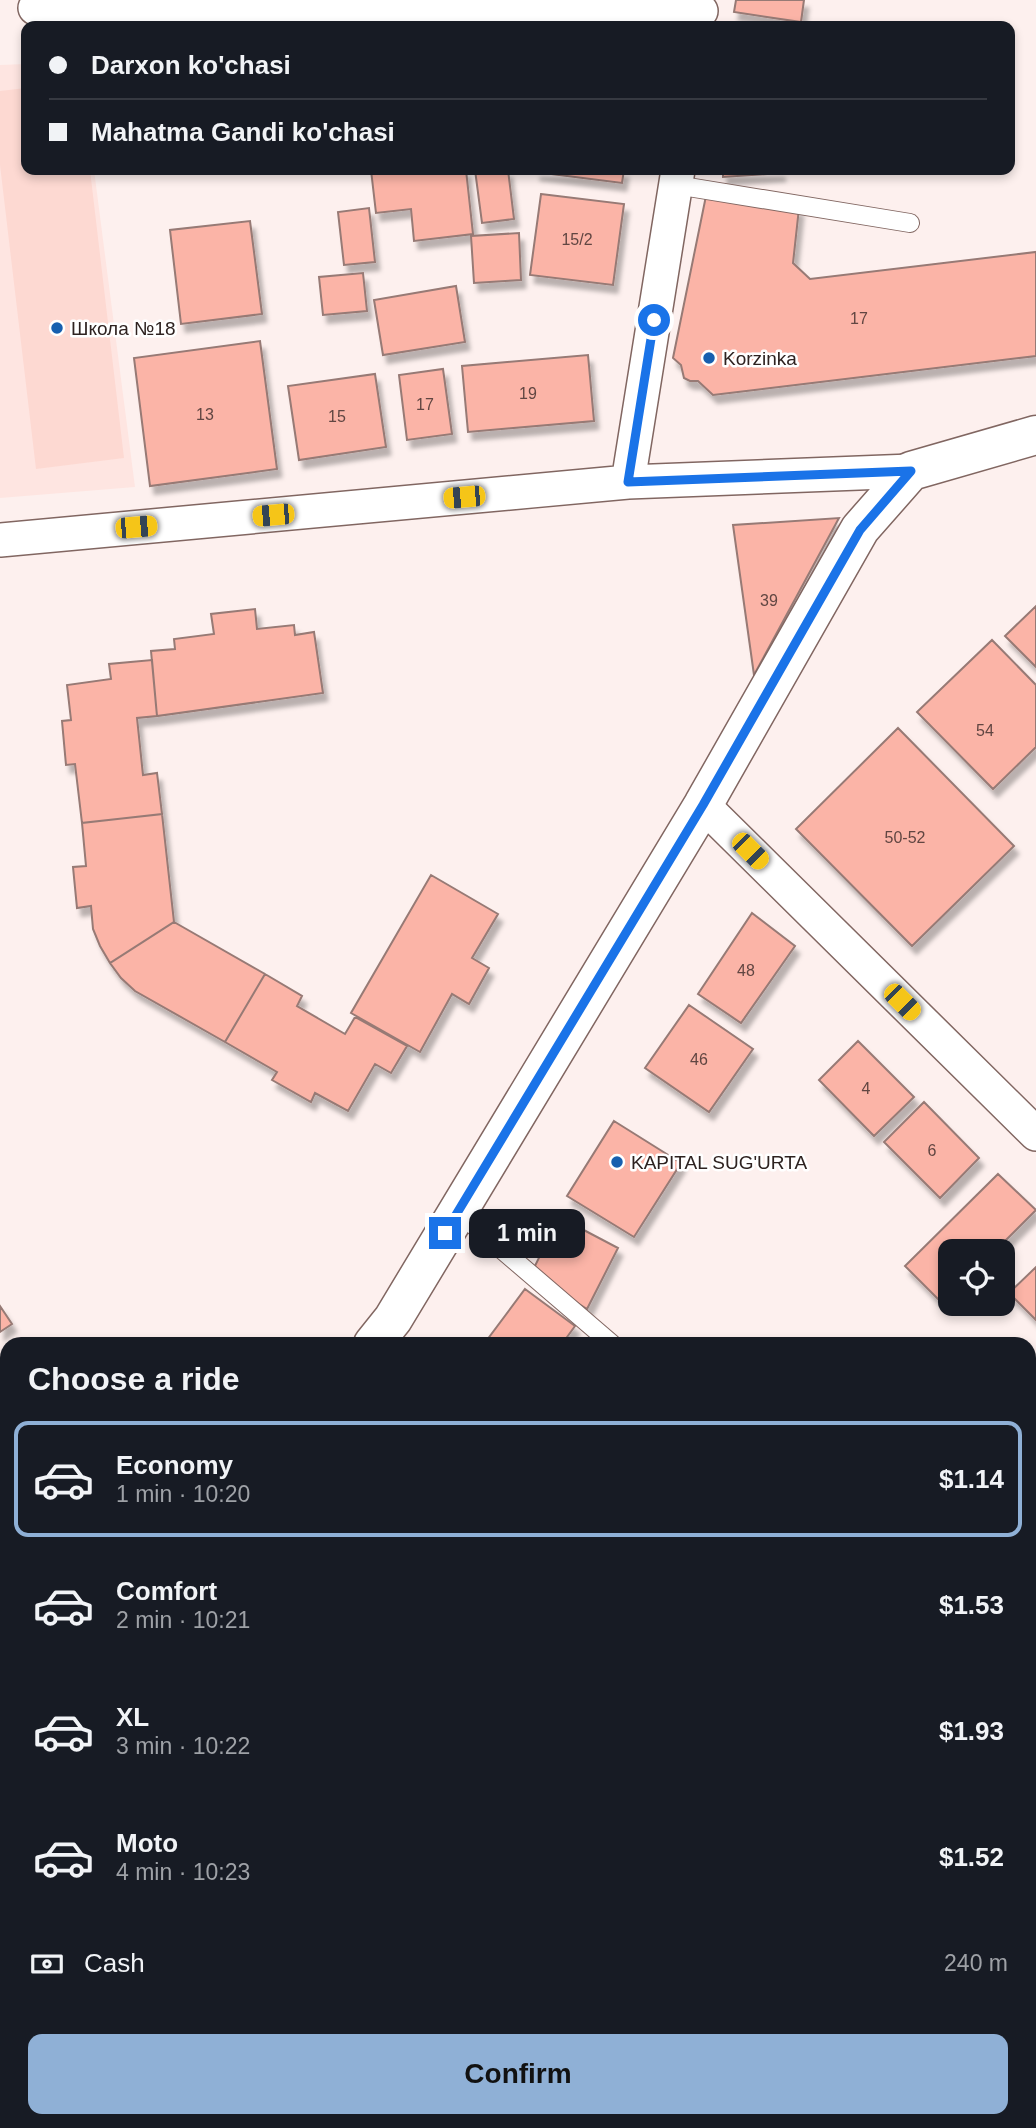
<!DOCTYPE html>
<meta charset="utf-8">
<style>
:root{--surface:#171b24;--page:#242831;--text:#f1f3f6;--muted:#9ea1a6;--line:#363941;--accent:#8fb0d6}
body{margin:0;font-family:Arial,sans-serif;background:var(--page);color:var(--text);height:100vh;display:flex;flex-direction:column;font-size:26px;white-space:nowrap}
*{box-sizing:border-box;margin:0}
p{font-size:23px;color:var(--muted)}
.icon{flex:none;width:38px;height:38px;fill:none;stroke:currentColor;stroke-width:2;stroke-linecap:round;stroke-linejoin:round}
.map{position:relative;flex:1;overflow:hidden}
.drawer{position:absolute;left:0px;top:1337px;width:1036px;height:791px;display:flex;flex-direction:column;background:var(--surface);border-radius:21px 21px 0 0;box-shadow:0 4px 10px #0003}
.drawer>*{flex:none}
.banner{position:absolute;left:21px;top:21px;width:994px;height:154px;border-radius:14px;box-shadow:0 4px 10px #0003;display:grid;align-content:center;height:154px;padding:0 28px;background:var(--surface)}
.controls{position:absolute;left:938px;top:1239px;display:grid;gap:14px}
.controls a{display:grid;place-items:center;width:77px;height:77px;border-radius:14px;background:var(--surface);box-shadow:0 4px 10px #0003;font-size:35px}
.end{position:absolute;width:32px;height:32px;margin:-16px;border:9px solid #1a73e8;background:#fff;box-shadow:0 0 0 4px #fff}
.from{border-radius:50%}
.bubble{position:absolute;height:49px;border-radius:14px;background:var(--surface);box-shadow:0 4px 10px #0003;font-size:23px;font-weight:600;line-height:49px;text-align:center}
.car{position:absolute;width:21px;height:42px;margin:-21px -10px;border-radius:9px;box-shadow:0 0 5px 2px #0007;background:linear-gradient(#f5c518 24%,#345 0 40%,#f5c518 0 76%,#345 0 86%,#f5c518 0)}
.banner b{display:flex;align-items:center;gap:24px;height:66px;font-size:26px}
.banner b+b{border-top:2px solid var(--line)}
.banner i{width:18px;height:18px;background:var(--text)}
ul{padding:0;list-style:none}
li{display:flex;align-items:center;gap:21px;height:116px;margin:0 14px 10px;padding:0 14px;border:4px solid transparent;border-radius:14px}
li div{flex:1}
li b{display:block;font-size:26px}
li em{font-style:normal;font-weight:600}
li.current{border-color:var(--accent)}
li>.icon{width:63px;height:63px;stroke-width:1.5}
h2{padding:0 28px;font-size:32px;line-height:84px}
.pay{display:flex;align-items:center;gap:18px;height:77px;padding:0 28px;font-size:26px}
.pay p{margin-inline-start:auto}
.primary-button{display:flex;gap:14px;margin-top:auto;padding:14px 28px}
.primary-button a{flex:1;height:80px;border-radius:14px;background:var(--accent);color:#111;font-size:28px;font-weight:600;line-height:80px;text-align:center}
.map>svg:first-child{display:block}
.built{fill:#fee5e1}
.green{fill:#fdd9d2}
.building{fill:#fbb4a7;stroke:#977a75;stroke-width:2;filter:url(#shadow)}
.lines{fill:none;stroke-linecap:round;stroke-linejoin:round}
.service-casing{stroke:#816661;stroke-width:20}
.minor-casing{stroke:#816661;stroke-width:36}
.tertiary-casing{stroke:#816661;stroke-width:41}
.service{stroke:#fff;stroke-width:18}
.minor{stroke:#fff;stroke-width:33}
.tertiary{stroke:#fff;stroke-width:38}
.route{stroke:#1a73e8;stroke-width:9}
.poi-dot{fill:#175faf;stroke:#fff;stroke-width:2.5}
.labels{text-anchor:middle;stroke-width:5;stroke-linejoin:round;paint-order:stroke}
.number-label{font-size:16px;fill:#614642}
.poi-label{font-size:19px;fill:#2e2220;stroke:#fff;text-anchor:start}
</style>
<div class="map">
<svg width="1036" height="2128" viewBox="0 0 1036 2128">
<defs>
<filter id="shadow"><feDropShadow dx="4.5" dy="8" stdDeviation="2" flood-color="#0004"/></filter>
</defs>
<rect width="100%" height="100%" fill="#fdf0ee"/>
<!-- built -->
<path class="built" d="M26,64V170H94L135,487L0,498V65Z"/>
<!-- green -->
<path class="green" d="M26,88V170H90L124,458L36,469L0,165V91Z
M7,1770V2121H920L922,2128H0V1776Z"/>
<!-- building -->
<path class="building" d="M736,0H804L801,22L734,12Z
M371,170H466L473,234L414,241L411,209L376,213Z
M475,170H508L514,219L482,223Z
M536,170H624L622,183L536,172Z
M723,170H780L781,173L723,177Z
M707,191L799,208L793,263L810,279L1036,252V356L713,395L698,381H690L684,378L681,365L673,358Z
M541,194L624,204L613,285L530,275Z
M369,208L375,262L344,265L338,212Z
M250,221L262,314L181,324L170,230Z
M519,233L521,280L474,283L471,236Z
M363,273L367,311L323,315L319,277Z
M456,286L465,342L383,355L374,300Z
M260,341L277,469L150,486L134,358Z
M588,355L594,421L468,432L462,366Z
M443,369L452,434L407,440L399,375Z
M375,374L386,447L299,460L288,386Z
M839,518L754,675L733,525Z
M1036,606V667L1005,636Z
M255,609L257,629L294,625L295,635L314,632L323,693L157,716L151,651L175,649L174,639L214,634L211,614Z
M992,640L1036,685V747L993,789L917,712Z
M152,660L157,716L137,718L143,775L157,773L162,814L82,823L75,764L66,765L62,721L71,720L67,685L111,679L109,664Z
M898,728L1014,846L912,946L796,829Z
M162,814L174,922L110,963L100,946L93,929L91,906L77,908L73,867L86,866L82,823Z
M431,875L498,914L472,958L489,968L469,1004L452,994L420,1052L351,1013Z
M752,913L795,946L741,1023L698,994Z
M174,922L265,974L225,1042L135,991L121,978L110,963Z
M265,974L302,996L297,1006L345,1034L355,1017L407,1046L391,1073L375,1064L348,1111L315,1093L311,1102L272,1080L277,1072L225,1042Z
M689,1005L753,1049L709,1112L645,1068Z
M858,1041L914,1097L874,1136L819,1080Z
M924,1102L979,1158L940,1198L884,1142Z
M614,1121L681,1163L634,1237L567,1196Z
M998,1174L1036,1210L995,1251H950V1296L943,1304L905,1266Z
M559,1217L618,1248L587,1309L531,1274Z
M1036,1267V1320L1009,1293Z
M525,1289L575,1326L562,1344H484Z
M0,1306L12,1324L0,1332Z
M1029,1458L1036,1465V1532L1029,1539Z
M7,1478V1551L0,1556V1484Z
M1036,1552V1651L1029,1645V1559Z
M1036,1769V1812L1029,1806V1777Z
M0,1820L7,1829V1866L0,1872Z
M0,1908L7,1916V1936L0,1942Z
M1029,1980L1036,1987V2008L1029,2015Z
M983,2121H1022L1029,2128H976Z"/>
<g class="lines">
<!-- service casing -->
<g class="service-casing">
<path id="service" d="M676,185L910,223
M458,1212L612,1344
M1029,1675L1036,1683
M0,1997L7,2006"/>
</g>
<!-- minor casing -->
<g class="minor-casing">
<path id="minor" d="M35,8L701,11
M628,482L678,170
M0,540L628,482L911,471
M703,805L1036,1134
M1036,1957L1033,1961L1036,1964
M1029,2042L1036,2035
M1029,2108L1036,2116"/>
</g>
<!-- tertiary casing -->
<g class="tertiary-casing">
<path id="tertiary" d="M373,1344L393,1319L703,805L860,529L911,471L1036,435
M0,1668L7,1663"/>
</g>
<!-- service -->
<use href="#service" class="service"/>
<!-- minor -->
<use href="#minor" class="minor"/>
<!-- tertiary -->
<use href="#tertiary" class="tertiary"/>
</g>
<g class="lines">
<!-- route -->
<path class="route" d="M445,1233L703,805L860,530L911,471L628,482L654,320"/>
</g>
<!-- markers -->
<g class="poi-dot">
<circle cx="57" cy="328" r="7"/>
<circle cx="709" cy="358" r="7"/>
<circle cx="617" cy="1162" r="7"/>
</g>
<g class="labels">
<!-- number labels -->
<g class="number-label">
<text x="577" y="245">15/2</text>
<text x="859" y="324">17</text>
<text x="528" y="399">19</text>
<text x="425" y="410">17</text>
<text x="205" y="420">13</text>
<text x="337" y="422">15</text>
<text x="769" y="606">39</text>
<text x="985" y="736">54</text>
<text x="905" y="843">50-52</text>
<text x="746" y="976">48</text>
<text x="699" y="1065">46</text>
<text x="866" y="1094">4</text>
<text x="932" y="1156">6</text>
</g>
<!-- poi labels -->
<g class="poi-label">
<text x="71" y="335">Школа №18</text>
<text x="723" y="365">Korzinka</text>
<text x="631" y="1169">KAPITAL SUG'URTA</text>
</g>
</g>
</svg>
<div class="controls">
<a><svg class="icon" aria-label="locate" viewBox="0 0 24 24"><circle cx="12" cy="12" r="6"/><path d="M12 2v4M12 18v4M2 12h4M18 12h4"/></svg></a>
</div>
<i class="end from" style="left:654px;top:320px"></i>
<i class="end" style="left:445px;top:1233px"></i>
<div class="bubble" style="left:469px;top:1209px;width:116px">1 min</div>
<i class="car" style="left:464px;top:497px;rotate:265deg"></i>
<i class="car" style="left:273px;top:515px;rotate:265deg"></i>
<i class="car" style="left:136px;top:527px;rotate:85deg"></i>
<i class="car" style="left:750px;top:851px;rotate:135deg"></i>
<i class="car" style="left:902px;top:1002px;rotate:135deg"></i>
<div class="banner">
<b><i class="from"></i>Darxon ko'chasi</b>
<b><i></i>Mahatma Gandi ko'chasi</b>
</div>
<section class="drawer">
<h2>Choose a ride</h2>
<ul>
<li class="current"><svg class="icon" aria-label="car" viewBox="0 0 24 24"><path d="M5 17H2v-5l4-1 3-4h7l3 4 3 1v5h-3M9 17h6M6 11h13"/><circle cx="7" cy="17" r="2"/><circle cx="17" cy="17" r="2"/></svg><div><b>Economy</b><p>1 min · 10:20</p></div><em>$1.14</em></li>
<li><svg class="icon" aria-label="car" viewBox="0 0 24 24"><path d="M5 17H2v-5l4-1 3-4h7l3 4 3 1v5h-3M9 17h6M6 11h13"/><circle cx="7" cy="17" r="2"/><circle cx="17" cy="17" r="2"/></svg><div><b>Comfort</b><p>2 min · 10:21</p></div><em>$1.53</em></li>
<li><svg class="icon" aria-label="car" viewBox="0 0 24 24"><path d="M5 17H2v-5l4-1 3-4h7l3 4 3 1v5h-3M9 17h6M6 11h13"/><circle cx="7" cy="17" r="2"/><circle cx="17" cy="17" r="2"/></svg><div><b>XL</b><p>3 min · 10:22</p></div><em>$1.93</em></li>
<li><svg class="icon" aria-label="car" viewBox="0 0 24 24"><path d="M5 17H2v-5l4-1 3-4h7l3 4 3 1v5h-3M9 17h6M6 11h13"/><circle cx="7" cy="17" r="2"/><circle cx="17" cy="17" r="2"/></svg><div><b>Moto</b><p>4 min · 10:23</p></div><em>$1.52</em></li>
</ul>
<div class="pay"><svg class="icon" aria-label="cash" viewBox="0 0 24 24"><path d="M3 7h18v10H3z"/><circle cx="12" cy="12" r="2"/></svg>Cash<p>240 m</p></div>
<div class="primary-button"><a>Confirm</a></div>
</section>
</div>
